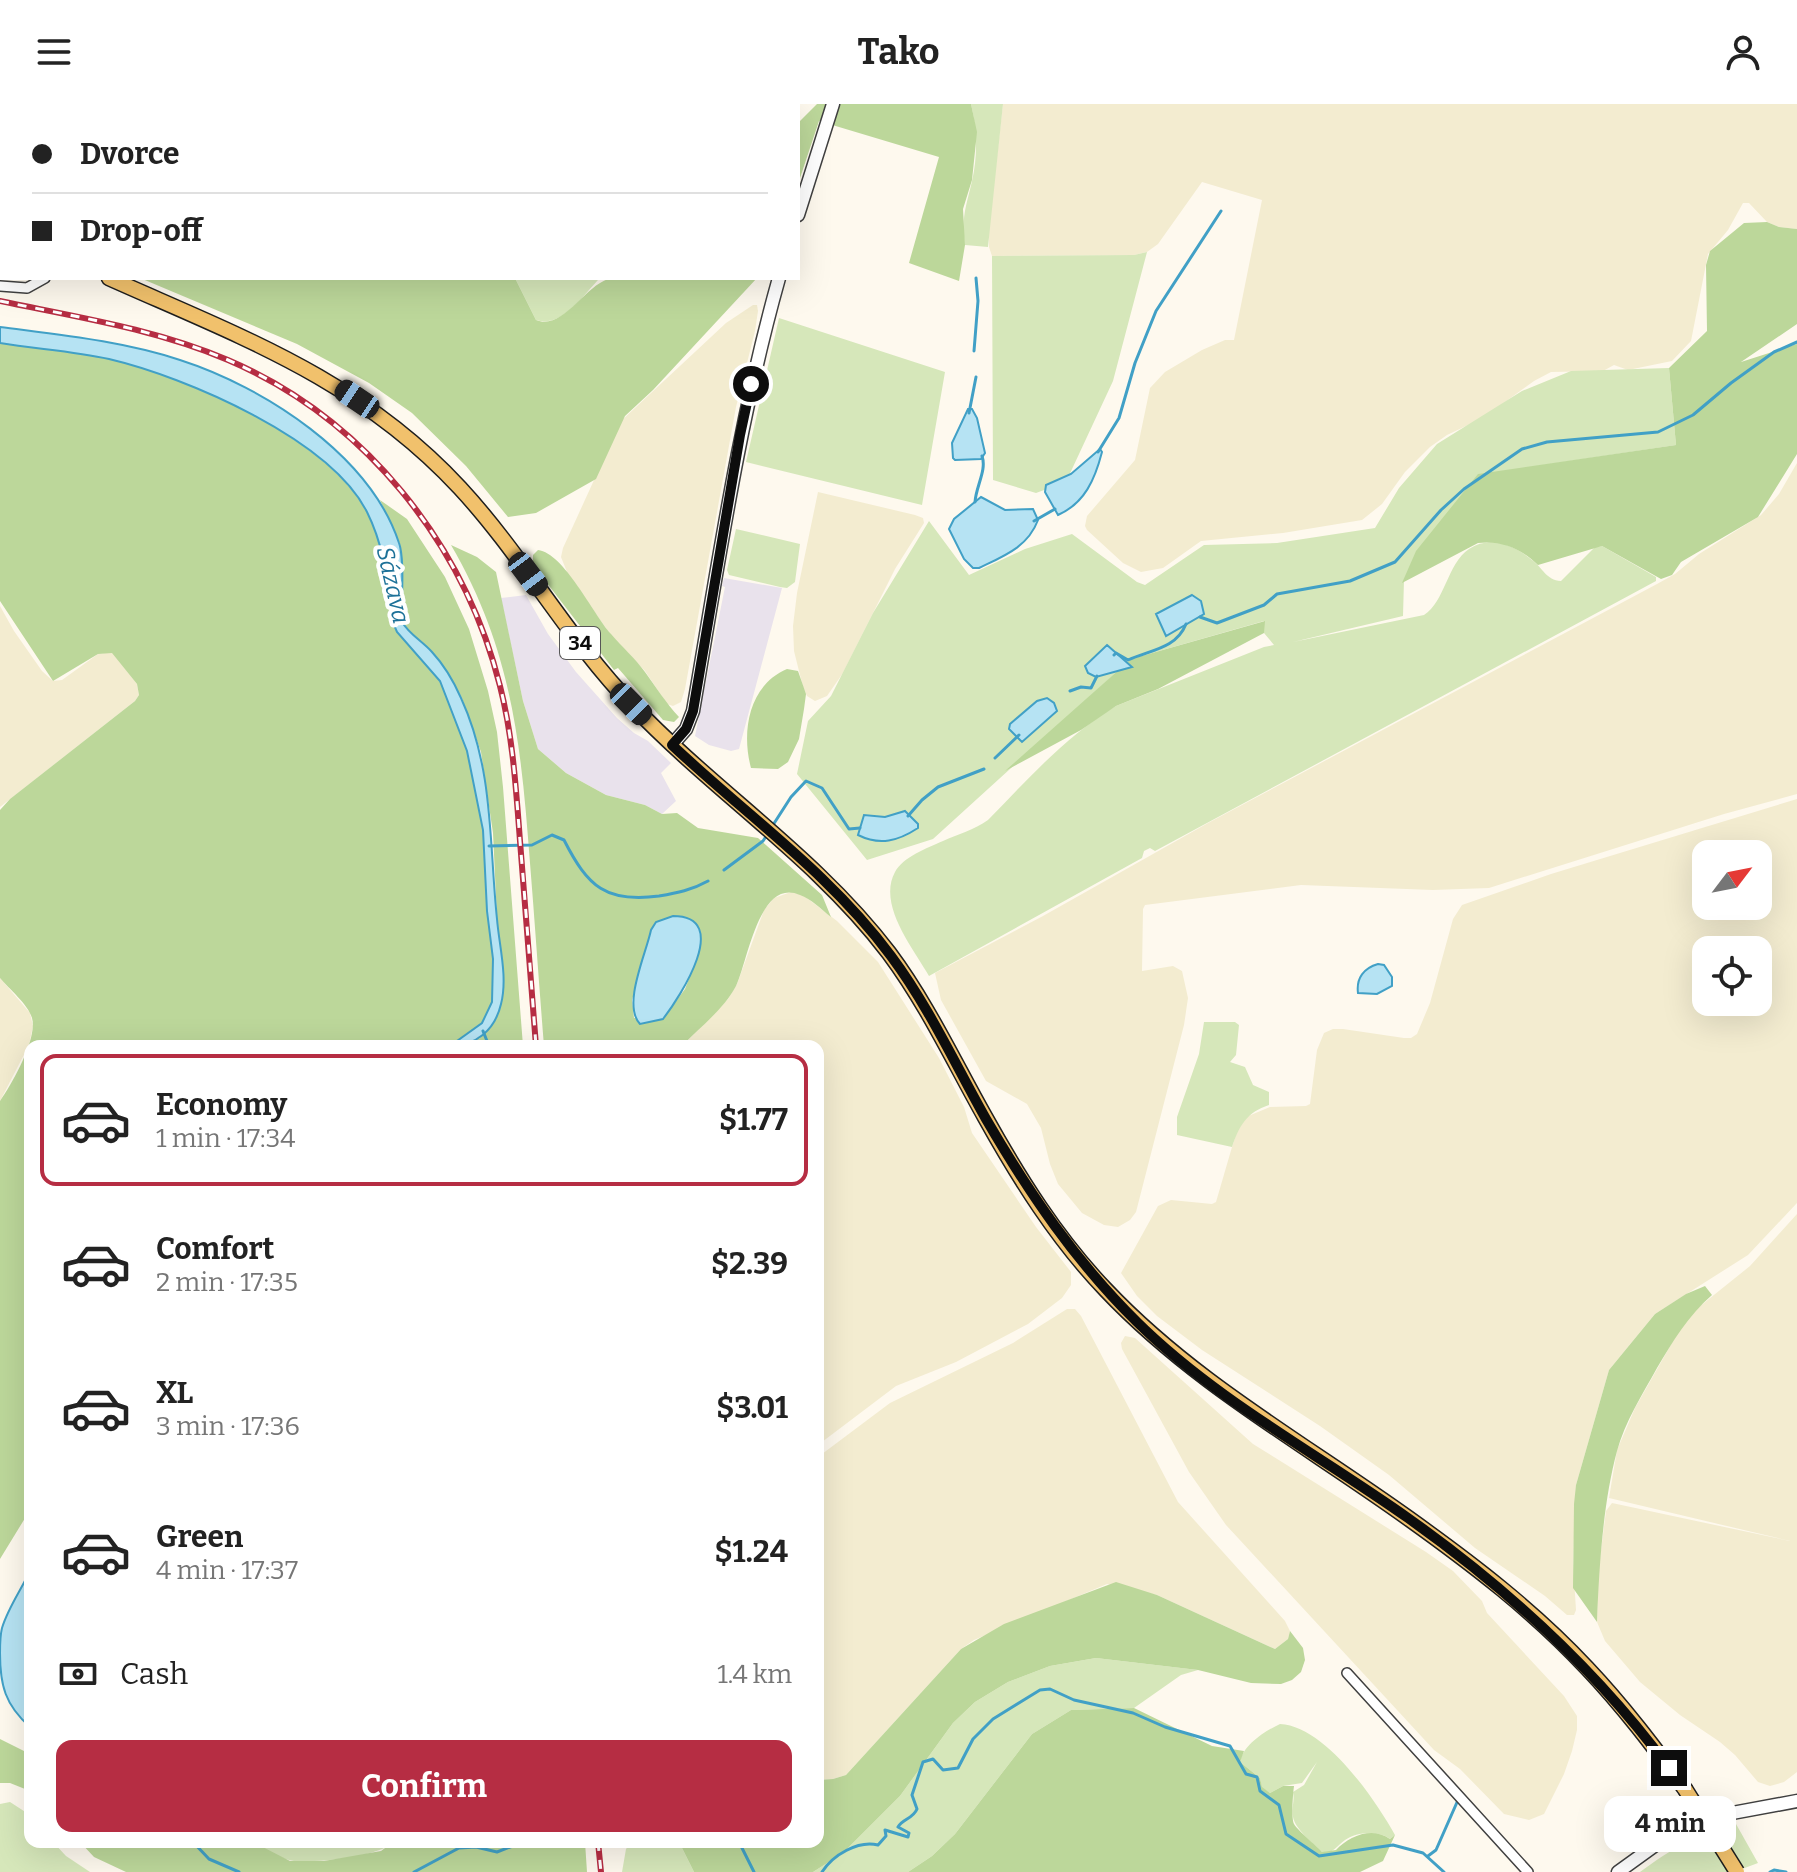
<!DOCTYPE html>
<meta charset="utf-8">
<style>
:root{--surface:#fff;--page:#f6f6f6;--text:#222;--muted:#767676;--line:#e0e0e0;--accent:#b62d43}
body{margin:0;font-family:Bitter,serif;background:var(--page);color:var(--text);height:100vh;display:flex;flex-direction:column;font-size:30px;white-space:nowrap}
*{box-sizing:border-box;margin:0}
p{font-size:26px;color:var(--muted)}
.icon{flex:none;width:44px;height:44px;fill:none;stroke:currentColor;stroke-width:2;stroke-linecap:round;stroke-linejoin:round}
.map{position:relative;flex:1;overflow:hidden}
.sheet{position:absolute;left:24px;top:936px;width:800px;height:808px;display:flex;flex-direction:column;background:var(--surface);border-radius:16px;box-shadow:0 8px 32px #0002}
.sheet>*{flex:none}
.guide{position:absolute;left:0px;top:0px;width:800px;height:176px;box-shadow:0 8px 32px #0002;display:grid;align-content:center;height:176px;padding:0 32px;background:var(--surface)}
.needle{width:52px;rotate:58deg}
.buttons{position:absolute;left:1692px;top:736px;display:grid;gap:16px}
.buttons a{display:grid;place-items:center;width:80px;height:80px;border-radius:16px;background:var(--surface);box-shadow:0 8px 32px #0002;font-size:40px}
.end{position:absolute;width:36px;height:36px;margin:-18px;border:10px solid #0d0d0d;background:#fff;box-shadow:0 0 0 4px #fff}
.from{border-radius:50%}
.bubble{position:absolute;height:56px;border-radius:16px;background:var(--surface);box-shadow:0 8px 32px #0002;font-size:26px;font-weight:700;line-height:56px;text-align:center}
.car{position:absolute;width:24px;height:48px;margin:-24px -12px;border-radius:10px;box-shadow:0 0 6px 2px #0007;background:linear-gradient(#222 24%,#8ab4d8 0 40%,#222 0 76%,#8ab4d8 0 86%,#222 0)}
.guide b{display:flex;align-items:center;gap:28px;height:76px;font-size:30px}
.guide b+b{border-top:2px solid var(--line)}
.guide i{width:20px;height:20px;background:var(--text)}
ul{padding:14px 0 0;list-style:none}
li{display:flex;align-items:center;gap:24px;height:132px;margin:0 16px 12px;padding:0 16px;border:4px solid transparent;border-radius:16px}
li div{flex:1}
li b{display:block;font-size:30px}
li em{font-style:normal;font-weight:700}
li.selected{border-color:var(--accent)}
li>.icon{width:72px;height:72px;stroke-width:1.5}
.pay{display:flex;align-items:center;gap:20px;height:88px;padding:0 32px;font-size:30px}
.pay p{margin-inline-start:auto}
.button{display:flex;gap:16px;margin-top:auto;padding:16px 32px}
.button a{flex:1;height:92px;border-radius:16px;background:var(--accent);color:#fff;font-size:32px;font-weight:700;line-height:92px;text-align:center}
header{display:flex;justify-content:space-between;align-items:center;height:104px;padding:0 32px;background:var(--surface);font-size:36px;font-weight:700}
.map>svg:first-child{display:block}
.industrial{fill:#e9e2ec}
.farmland{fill:#f3ecd0;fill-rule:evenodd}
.green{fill:#d6e7ba}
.forest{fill:#bcd79a;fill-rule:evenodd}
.water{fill:#b6e3f3;stroke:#41a0c6;stroke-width:2}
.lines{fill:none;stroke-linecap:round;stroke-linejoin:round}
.stream{stroke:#41a0c6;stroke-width:3}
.minor-casing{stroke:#404040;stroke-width:12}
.tertiary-casing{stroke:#404040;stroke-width:15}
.primary-casing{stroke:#1e1e1e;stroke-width:17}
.minor{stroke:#fff;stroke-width:9}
.tertiary{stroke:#fff;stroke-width:12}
.primary{stroke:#f1c16c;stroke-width:14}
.rail-casing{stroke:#b62d43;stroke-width:6}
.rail{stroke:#fff;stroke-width:3;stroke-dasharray:9;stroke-linecap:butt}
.primary-bridge-casing{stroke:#1e1e1e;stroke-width:17;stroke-linecap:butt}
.primary-bridge{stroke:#f1c16c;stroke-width:14}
.route{stroke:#0d0d0d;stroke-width:10}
.labels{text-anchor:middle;stroke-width:8;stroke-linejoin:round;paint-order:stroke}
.shield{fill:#fff;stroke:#565656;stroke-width:2}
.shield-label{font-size:20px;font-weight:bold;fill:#0d0d0d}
.water-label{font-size:24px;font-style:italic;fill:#1d7198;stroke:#fff}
</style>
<header><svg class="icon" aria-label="menu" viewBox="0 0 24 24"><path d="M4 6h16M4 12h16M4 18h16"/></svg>Tako<svg class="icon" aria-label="person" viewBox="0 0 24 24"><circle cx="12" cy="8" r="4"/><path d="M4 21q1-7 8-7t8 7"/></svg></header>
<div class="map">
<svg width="1797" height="1768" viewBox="0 0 1797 1768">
<rect width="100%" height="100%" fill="#fef9ee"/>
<!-- industrial -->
<path class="industrial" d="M724,474L782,484L739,645L731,647L709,641L695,632L725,483L722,482Z
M526,491L548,530L576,568L617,614L634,629L648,637L671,659L661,669L676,697L662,710L645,701L606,691L566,669L538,645L523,597L501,494Z"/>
<!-- farmland -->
<path class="farmland" d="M1003,0H1797V125L1779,123L1767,118L1749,99H1743L1728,126L1708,150L1691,237L1672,257L1628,266L1614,261L1603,267L1551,268L1534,277L1483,314L1447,331L1430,343L1405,368L1382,400L1362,416L1283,429L1201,437L1163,464L1141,468L1123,459L1087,426L1085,422L1087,412L1135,356L1150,284L1165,268L1202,246L1225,236H1234L1262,96L1202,78L1158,140L1147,148L1134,151L992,152L989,143V121Z
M753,201H757L758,207L755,227L736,303L685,585L681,598L673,602L667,600L645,567L610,530L591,503L567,468L561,453L563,444L621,317L726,219Z
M1797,359V690L1724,710L1489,784L1433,786L1301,781L1145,801L1143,805L1142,867L1173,862L1182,867L1188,894L1184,921L1136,1108L1130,1116L1118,1123L1104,1121L1082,1109L1058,1080L1050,1060L1041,1024L1027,1000L986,977L941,896L935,869L1043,812L1208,719L1657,480L1675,470L1699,450L1761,411L1779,390Z
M818,388L915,411L923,414L924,419L895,465L843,569L827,592L815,597L807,592L803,583L794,547L793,522L797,489Z
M0,502L14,527L42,567L53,577L62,576L98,550L112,548L137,580L139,591L135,597L0,703Z
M1797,695V1099L1748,1151L1655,1210L1609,1266L1576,1381L1573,1459L1576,1506L1574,1511H1567L1545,1492L1475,1444L1389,1371L1320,1322L1202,1246L1157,1212L1137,1192L1121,1169L1158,1102L1171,1096L1212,1100L1216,1098L1232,1043L1238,1025L1246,1013L1270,1003L1306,1002L1310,1000L1317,946L1324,929L1333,925H1343L1404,934H1411L1417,930L1430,899L1453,815L1462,801L1551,770ZM1706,750H1758V802H1706ZM1706,846H1758V898H1706Z
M791,788L803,791L837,817L878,858L939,954L964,1003L972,1029L1036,1123L1071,1168V1181L1062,1194L1028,1220L956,1258L896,1282L818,1341V942H682L728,895L737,880L764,806L774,794Z
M0,874L30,909L33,922L29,941L0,997Z
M1797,1110V1668L1784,1678L1770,1682L1758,1678L1735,1651L1720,1638L1680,1611L1640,1578L1605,1537L1597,1518L1598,1470L1606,1407L1612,1399L1790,1437L1609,1394L1617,1346L1635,1304L1677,1230L1694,1207L1750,1162Z
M1067,1205H1075L1081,1212L1178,1398L1285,1517L1290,1527L1288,1535L1275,1545L1157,1491L1107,1480L974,1536L961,1545L846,1671L833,1675L818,1676V1353L890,1299L1013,1239Z
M1125,1232L1135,1234L1253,1340L1426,1448L1453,1467L1482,1497L1487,1509L1564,1592L1577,1612V1626L1572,1647L1564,1670L1544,1710L1529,1716L1504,1710L1460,1665L1434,1646L1226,1421L1189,1368L1122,1245L1121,1239Z"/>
<!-- green -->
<path class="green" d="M971,0H1003L988,143L965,141C961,114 966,103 972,77C978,51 977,26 971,0Z
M1147,148L1113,277L1066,378L1036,389L993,376L992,152L1134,151Z
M515,174H600C584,190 561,225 536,216Z
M779,214L945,268L922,401L746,358Z
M1669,264L1676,341L1478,371L1404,476L1403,512L1293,538L1424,511C1445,498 1447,460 1469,445C1490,431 1514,441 1532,456C1543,464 1546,476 1561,477L1595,443L1602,442L1656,473V477L1155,747L1150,744L1144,747L1142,754L929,872C914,845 877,801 895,768C903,753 927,744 943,737C958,730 974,726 988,716C1027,676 1067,631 1116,602L1264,543L1274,541L1264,529V517L1131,555L933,735L867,756L797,670L808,617L831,592L873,509L929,417L969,471L1025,445L1072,430L1137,478L1145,481L1204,441L1277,439L1375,424L1399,384L1437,340L1522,287L1571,267Z
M736,425L800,440L795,478L787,484L780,483L729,471L727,466Z
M1204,918H1235L1239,921L1236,951L1230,958L1245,963L1253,981L1269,988V1001C1247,1008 1239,1022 1232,1043L1177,1031V1013L1199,950Z
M1096,1554L1198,1566L1181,1571L1134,1604L1071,1606L1032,1630L955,1730L932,1752L908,1768H813L843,1749L900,1692L953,1619L975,1598L1008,1578L1050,1562Z
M1280,1620C1325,1622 1375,1695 1395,1731L1390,1735C1378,1726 1357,1728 1345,1736C1335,1743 1335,1749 1322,1748C1313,1739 1295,1725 1293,1713C1291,1704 1295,1698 1293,1688L1304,1681L1317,1658L1302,1679L1283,1682L1270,1689L1262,1684L1260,1674L1240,1658C1243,1641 1265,1627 1280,1620Z
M10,1698L30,1711V1738H53L66,1752L90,1768H0V1700Z
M1736,1720L1758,1759L1734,1768H1640C1670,1746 1699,1728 1736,1720Z
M253,1738H393C380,1753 315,1759 294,1757C281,1755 264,1745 253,1738Z
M632,1738H679L694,1768H622L626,1745Z"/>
<!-- forest -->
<path class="forest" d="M817,0H971L977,28L972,76L963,105L965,141L959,177L909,159L939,53L819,17L798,80V19Z
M1767,118L1779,123L1797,125V220L1741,258L1797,240V350L1758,413L1681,458L1672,471L1661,475L1602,442L1538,461C1522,445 1501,436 1478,439L1402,479L1416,447L1478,370L1676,341L1669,264L1707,227L1706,161L1710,147L1744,119Z
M140,174H515L536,216C562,227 584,183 608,175C618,171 634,174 645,174C682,174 719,174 757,174L653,286L625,312L596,375L536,409L508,413L466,362L412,309L369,279L297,240Z
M0,239C36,245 74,247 109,255C189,274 327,334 367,408C386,442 388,482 394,520L397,528L440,577L467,647L483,726L487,807L493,855L492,898L482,919L449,942H30V1406L0,1455V997C12,980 38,934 32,914C28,900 9,885 0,874V706L10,695L135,597L139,591L137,580L112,549L98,550L53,577L0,497Z
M380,396L407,415L445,473L469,525L488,587L497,628L503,683L523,942H466L480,934L501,899L493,729L481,648L462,594L451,574L432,548L406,525L402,518L400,441Z
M451,441L477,453L496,468L523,597L538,645L566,669L606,691L645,701L662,710L677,709L698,724L758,734L822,791L831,813C821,805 811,795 800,791C759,773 748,857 736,882C724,905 700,923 682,942H544C539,881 535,820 530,759C521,640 512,546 451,441ZM651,826L697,854L685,885L663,915L634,914L632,896Z
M538,446C564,449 593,510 611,530C622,543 635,554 645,568C656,583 666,599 679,613L674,618L663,616L618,564L614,566L533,461V451Z
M1265,517L1264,529L1158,585L1116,602L1081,626L1005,667L1131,555Z
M787,565L798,567L806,590L804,605L799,635L788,658L778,665L751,664C741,627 749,581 787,565Z
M1705,1182L1712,1191C1688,1212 1673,1237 1657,1264C1642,1291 1625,1318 1617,1347C1603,1399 1599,1464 1597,1518L1573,1484L1574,1400L1576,1381L1609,1266L1655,1210L1686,1190Z
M1116,1478L1157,1491L1275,1545L1288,1535L1290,1527L1303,1544L1305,1556L1301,1568L1292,1576L1281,1580L1251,1579L1198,1566L1096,1554L1050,1562L1008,1578L975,1598L953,1619L900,1692L843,1749L813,1768H694L679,1738H818V1676L833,1675L846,1671L961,1545L1004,1520Z
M1134,1604L1212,1642L1244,1647L1240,1658L1260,1674L1262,1683L1270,1689L1283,1682H1294C1293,1689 1291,1714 1294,1720C1298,1727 1316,1741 1322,1748L1336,1746C1349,1732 1372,1722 1390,1735L1395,1731L1383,1757L1360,1768H908L932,1752L955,1730L1032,1630L1071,1606Z
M0,1635L30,1650V1687L10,1679H0Z
M80,1738H253L290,1757H324L381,1747L393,1738H585L587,1768H126L94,1753Z"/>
<!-- water -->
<path class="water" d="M0,223C61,231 122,237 180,256C264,283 370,351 399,439C405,455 401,498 402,518C409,530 422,537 432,548C444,561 454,578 461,594C494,666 489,739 497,815C499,841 508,873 501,900C495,926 476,942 450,942L482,919L492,898L493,855L487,807L483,726L467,647L440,577L397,528L394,521C388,481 385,444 367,408C330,335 186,273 109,255C74,247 36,245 0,239Z
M968,305H972L977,314L985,349L981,355L955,356L953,354L952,339Z
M1100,345L1102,348C1095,375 1085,399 1058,411L1045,388L1046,381L1071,370Z
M981,393L1005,406L1033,405L1038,416C1028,443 1004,452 979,464H973L964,455L949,425L954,415Z
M1192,491L1201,497L1204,510L1166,532L1156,510Z
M1107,541L1132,563L1096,573L1088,569L1085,562Z
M1047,594L1054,599L1057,607L1022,638L1009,625L1010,620L1037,597Z
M905,707L918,720V724C898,737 880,742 858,731L864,711L885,713Z
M673,812C733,812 680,893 663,915L640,920C622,901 646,850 651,826L656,818Z
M1378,860L1384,861L1392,873V882L1377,890L1358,889C1356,874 1364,864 1378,860Z
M30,1467V1623C5,1601 0,1581 0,1549C0,1541 0,1532 2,1524C8,1504 21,1486 30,1467Z"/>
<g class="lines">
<!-- stream -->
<path class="stream" d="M974,247L978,197L976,174
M969,309L976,273
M1098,348L1119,314L1135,259L1156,207L1221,107
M975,398C976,382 987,366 982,352
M1034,417L1055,405
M1200,513L1217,519L1264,501L1277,490L1350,477L1395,458L1441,406L1464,385L1522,345L1547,338L1658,328L1693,311L1731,279L1774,248L1797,238
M1114,551L1116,549L1128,556C1150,546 1176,545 1186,520
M1070,587L1081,583L1091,584L1097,572
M995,654L1019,631
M908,712L922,696L938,683L984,665
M773,721L791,693L806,677L822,684L849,725L860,724
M489,742L532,741L552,731L564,736C588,783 606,799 659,792C677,789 692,786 708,777
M724,766L763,737L767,731
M483,927L489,942
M193,1738L209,1755L239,1768
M739,1738L754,1768
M1428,1752L1436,1746L1458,1696
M414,1768L459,1744L476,1743L497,1748L523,1738
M822,1768C833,1751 858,1736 878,1741L886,1732L885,1726L908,1733L909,1729L898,1723C902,1715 913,1715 917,1705L912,1691L923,1658L933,1655L943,1666L958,1664L973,1635L993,1615L1040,1586L1050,1585L1074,1596L1133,1609L1165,1623L1230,1642L1246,1670L1257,1673L1260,1687L1279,1701L1286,1730L1319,1752L1393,1741L1423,1749L1444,1768
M1770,1768L1774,1766L1786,1768"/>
<!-- minor casing -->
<g class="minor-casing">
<path id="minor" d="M0,182L27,184L45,174
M1347,1569L1528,1768"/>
</g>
<!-- tertiary casing -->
<g class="tertiary-casing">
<path id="tertiary" d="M798,111L833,0
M672,641L686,625L693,607C718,462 739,316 779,174
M1618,1768L1668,1732L1700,1715L1797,1697"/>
</g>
<!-- primary casing -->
<g class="primary-casing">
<path id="primary" d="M0,120L2,121
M109,174C241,233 359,275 460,384C523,452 568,535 633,602C715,688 817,754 889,849C927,900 954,958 985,1013C1019,1074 1057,1135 1106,1186C1193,1278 1305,1340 1408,1414C1471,1459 1534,1507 1587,1564C1623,1602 1654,1643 1685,1685"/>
</g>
<!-- minor -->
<use href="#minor" class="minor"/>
<!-- tertiary -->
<use href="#tertiary" class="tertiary"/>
<!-- primary -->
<use href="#primary" class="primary"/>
<!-- rail casing -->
<g class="rail-casing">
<path id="rail" d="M0,197C77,213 155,225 228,256C364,314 464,439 500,582C513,633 516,685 520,737C526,806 531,874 536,942
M598,1738L601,1768"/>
</g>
<!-- rail -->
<use href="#rail" class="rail"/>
<!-- primary-bridge casing -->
<g class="primary-bridge-casing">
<path id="primary-bridge" d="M1685,1685L1737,1768"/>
</g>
<!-- primary-bridge -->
<use href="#primary-bridge" class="primary-bridge"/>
</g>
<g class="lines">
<!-- route -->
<path class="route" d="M751,280L740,331L693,607L686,625L672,641C746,711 830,769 891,852C929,903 955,960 986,1015C1029,1089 1076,1158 1137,1218C1216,1296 1318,1350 1408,1414C1508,1485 1596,1565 1669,1664"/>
</g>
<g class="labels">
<!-- shield labels -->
<rect class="shield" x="560" y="523" width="40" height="32" rx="6"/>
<g class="shield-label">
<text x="580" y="546">34</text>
</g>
<!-- water labels -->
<g class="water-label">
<text transform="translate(393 481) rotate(77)" y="8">Sázava</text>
</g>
</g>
</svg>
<div class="buttons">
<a><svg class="needle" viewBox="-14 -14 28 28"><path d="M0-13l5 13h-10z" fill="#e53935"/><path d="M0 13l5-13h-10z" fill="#767676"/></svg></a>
<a><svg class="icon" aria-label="locate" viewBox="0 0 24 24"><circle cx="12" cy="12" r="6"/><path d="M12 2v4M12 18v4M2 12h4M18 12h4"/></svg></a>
</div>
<i class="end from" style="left:751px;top:280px"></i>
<i class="end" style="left:1669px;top:1664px"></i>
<div class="bubble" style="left:1604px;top:1692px;width:132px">4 min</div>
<i class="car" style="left:357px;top:295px;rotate:304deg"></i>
<i class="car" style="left:528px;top:470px;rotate:143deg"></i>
<i class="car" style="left:631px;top:600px;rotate:135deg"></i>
<div class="guide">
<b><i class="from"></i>Dvorce</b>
<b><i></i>Drop-off</b>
</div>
<section class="sheet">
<ul>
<li class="selected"><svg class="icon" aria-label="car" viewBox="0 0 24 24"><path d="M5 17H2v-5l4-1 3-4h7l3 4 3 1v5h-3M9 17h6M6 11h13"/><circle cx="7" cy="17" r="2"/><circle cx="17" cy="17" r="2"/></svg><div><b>Economy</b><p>1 min · 17:34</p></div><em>$1.77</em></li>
<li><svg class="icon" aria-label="car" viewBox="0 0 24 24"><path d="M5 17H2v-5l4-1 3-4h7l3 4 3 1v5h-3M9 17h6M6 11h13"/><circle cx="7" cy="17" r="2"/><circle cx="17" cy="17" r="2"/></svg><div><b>Comfort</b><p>2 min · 17:35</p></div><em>$2.39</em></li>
<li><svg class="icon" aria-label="car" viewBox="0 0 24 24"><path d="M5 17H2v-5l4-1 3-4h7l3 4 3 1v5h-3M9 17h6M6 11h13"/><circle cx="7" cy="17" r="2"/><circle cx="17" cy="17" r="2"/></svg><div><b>XL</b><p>3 min · 17:36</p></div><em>$3.01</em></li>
<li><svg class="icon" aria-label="car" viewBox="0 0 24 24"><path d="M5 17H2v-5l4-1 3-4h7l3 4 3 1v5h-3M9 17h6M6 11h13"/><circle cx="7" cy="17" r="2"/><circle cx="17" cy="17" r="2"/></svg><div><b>Green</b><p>4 min · 17:37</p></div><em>$1.24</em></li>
</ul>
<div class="pay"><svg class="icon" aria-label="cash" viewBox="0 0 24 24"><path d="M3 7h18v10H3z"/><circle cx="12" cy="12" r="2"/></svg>Cash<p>1.4 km</p></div>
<div class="button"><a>Confirm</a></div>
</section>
</div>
